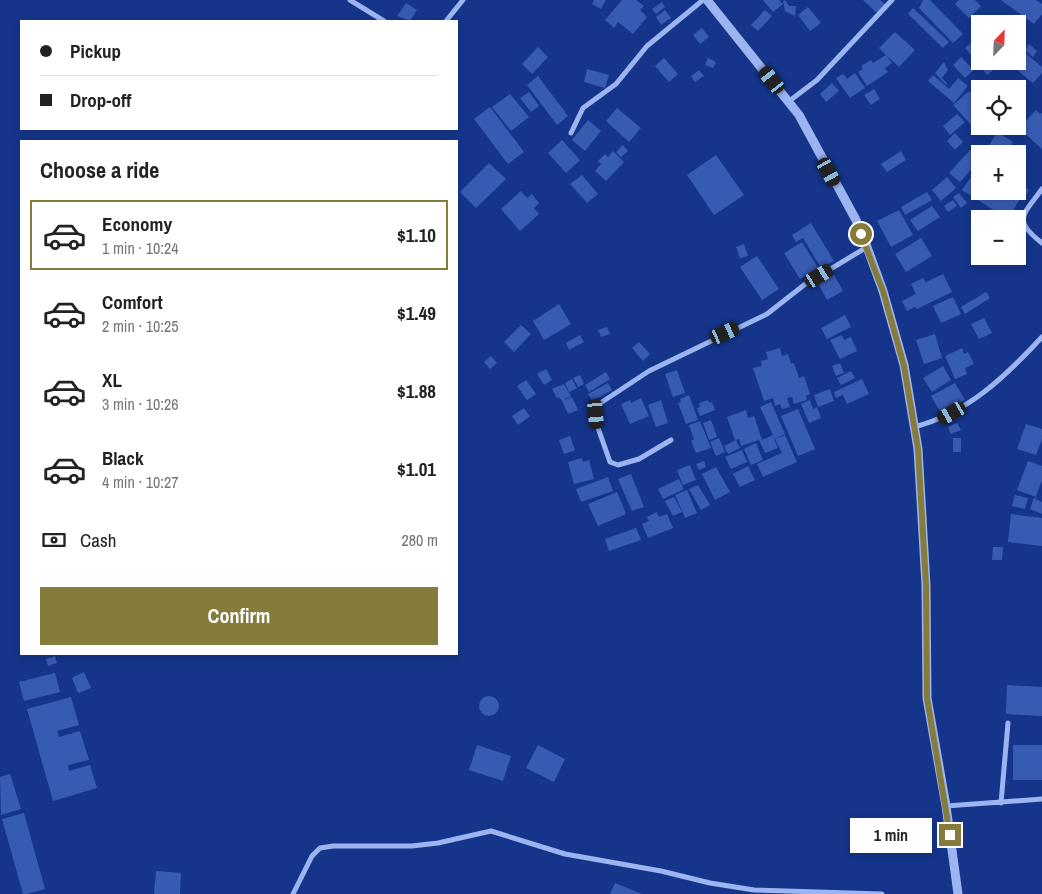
<!DOCTYPE html>
<meta charset="utf-8">
<style>
:root{--surface:#fff;--page:#f6f6f6;--text:#222;--muted:#767676;--line:#e0e0e0;--accent:#857c3c}
body{margin:0;font-family:"Archivo Narrow",sans-serif;background:var(--page);color:var(--text);height:100vh;display:flex;flex-direction:column;font-size:19px;white-space:nowrap}
*{box-sizing:border-box;margin:0}
p{font-size:16px;color:var(--muted)}
.icon{flex:none;width:28px;height:28px;fill:none;stroke:currentColor;stroke-width:2;stroke-linecap:round;stroke-linejoin:round}
.map{position:relative;flex:1;overflow:hidden}
.details{position:absolute;left:20px;top:140px;width:438px;height:515px;display:flex;flex-direction:column;background:var(--surface);border-radius:0px;box-shadow:0 2px 8px #0003}
.details>*{flex:none}
.hud{position:absolute;left:20px;top:20px;width:438px;height:110px;border-radius:0px;box-shadow:0 2px 8px #0003;display:grid;align-content:center;height:110px;padding:0 20px;background:var(--surface)}
.needle{width:32px;rotate:23deg}
.controls{position:absolute;left:971px;top:15px;display:grid;gap:10px}
.controls a{display:grid;place-items:center;width:55px;height:55px;border-radius:0px;background:var(--surface);box-shadow:0 2px 8px #0003;font-size:25px}
.end{position:absolute;width:22px;height:22px;margin:-11px;border:6px solid #857c3c;background:#fff;box-shadow:0 0 0 2px #fff}
.from{border-radius:50%}
.bubble{position:absolute;height:35px;border-radius:0px;background:var(--surface);box-shadow:0 2px 8px #0003;font-size:16px;font-weight:700;line-height:35px;text-align:center}
.car{position:absolute;width:15px;height:30px;margin:-15px -8px;border-radius:6px;box-shadow:0 0 4px 1px #0007;background:linear-gradient(#222 24%,#8ab4d8 0 40%,#222 0 76%,#8ab4d8 0 86%,#222 0)}
.hud b{display:flex;align-items:center;gap:18px;height:48px;font-size:19px}
.hud b+b{border-top:1px solid var(--line)}
.hud i{width:12px;height:12px;background:var(--text)}
ul{padding:0;list-style:none}
li{display:flex;align-items:center;gap:15px;height:70px;margin:0 10px 8px;padding:0 10px;border:2px solid transparent;border-radius:0px}
li div{flex:1}
li b{display:block;font-size:19px}
li em{font-style:normal;font-weight:700}
li.on{border-color:var(--accent)}
li>.icon{width:45px;height:45px;stroke-width:1.5}
h2{padding:0 20px;font-size:22px;line-height:60px}
.pay{display:flex;align-items:center;gap:12px;height:55px;padding:0 20px;font-size:19px}
.pay p{margin-inline-start:auto}
.cta{display:flex;gap:10px;margin-top:auto;padding:10px 20px}
.cta a{flex:1;height:58px;border-radius:0px;background:var(--accent);color:#fff;font-size:20px;font-weight:700;line-height:58px;text-align:center}
.map>svg:first-child{display:block}
.building{fill:#385bb2}
.lines{fill:none;stroke-linecap:round;stroke-linejoin:round}
.minor{stroke:#9cb4f0;stroke-width:5}
.tertiary{stroke:#9cb4f0;stroke-width:9}
.route{stroke:#857c3c;stroke-width:6}
</style>
<div class="map">
<svg width="1042" height="894" viewBox="0 0 1042 894">
<rect width="100%" height="100%" fill="#14358a"/>
<!-- building -->
<path class="building" d="M594,0H606L601,9L592,4Z
M622,0H636L644,6L640,10L647,17L633,34L618,22L614,28L605,20Z
M763,0H779L783,4L773,12Z
M785,0L789,6H796L795,16L785,11L783,1Z
M863,0H880L886,5L878,14Z
M923,0H930L963,34L953,43L919,8Z
M959,0H975L981,6L969,18L955,4Z
M1001,0H1036L1042,4V14L1034,24Z
M662,2L665,7L656,14L652,9Z
M406,3L417,10L410,21L397,16Z
M808,7L821,23L810,31L798,15Z
M913,8L949,42L943,48L908,14Z
M665,10L671,18L661,25L656,17Z
M765,10L772,16L758,31L751,25Z
M702,28L709,37L700,44L693,35Z
M895,32L915,50L899,67L886,55L892,63L885,68L888,72L867,86L858,72L863,69L861,66L871,60L873,63L886,55L879,48Z
M980,35V61L1003,63L987,75L965,48Z
M1029,44L1037,51L1033,57L1025,50Z
M538,47L548,57L532,74L522,64Z
M1024,52L1042,67V73L1033,83L1012,66Z
M961,57L974,70L965,78L953,65Z
M664,58L678,74L669,82L655,66Z
M708,58L716,62L713,68L705,65Z
M944,62L948,70L942,78L947,83L946,85L935,73Z
M587,69L609,75L605,88L584,82Z
M699,70L704,76L695,82L691,76Z
M855,73L865,88L850,98L836,78L843,74L847,79Z
M933,75L949,89L958,78L968,86L954,103L928,81Z
M538,76L568,116L557,125L527,85Z
M832,83L839,91L826,102L820,94Z
M874,89L880,99L871,105L864,95Z
M969,91L980,103V118L972,126L953,105Z
M529,92L539,106L531,112L520,98Z
M510,94L529,117L511,131L492,107Z
M490,107L524,152L508,164L474,119Z
M617,108L641,128L629,142L606,121Z
M1036,110L1040,114L1042,113V149L1019,128Z
M957,114L965,122L950,135L943,126Z
M588,120L601,131L585,151L572,140Z
M997,132L1013,142L1006,154H984Z
M955,133L963,142L955,150L947,141Z
M562,140L580,160L566,173L548,153Z
M623,145L628,151L621,157L616,152Z
M970,150L980,160L960,182L949,173Z
M613,151L624,162L606,181L595,171L601,164L598,161L605,154L608,157Z
M901,151L906,160L887,172L881,164Z
M716,155L744,195L714,215L687,175Z
M489,163L506,179L476,208L460,192Z
M976,170L980,173V191H1008L1020,199L1008,219L962,190Z
M582,175L598,194L587,203L570,184Z
M947,177L956,188L941,201L932,190Z
M1018,183L1029,190L1024,198L1012,191H1018Z
M521,191L527,198L532,194L539,203L534,208L539,214L520,231L501,209Z
M927,192L932,200L905,215L901,207Z
M959,193L967,203L961,208L953,197Z
M953,200L957,206L948,212L944,206Z
M932,206L940,217L918,231L910,220Z
M899,210L913,235L891,247L877,221Z
M811,223L834,261L821,268L803,238L796,242L792,235Z
M921,238L932,256L906,272L895,254Z
M802,242L818,268L800,279L784,253Z
M744,244L748,256L740,258L736,247Z
M757,256L779,289L762,300L740,267Z
M943,274L952,292L917,309L915,307L907,311L902,301L916,294L911,284L923,278L926,282Z
M834,275L843,291L827,300L818,283Z
M986,292L990,298L965,314L961,307Z
M953,297L961,314L941,323L933,306Z
M559,304L571,324L544,340L533,321Z
M845,315L851,327L827,339L821,328Z
M984,318L992,333L979,339L971,324Z
M521,325L531,334L514,352L504,342Z
M607,327L610,334L601,337L598,330Z
M935,334L942,358L924,364L916,340Z
M580,335L584,342L569,350L566,343Z
M842,335L844,340L851,337L857,351L840,359L830,340Z
M639,342L650,354L643,361L632,348Z
M780,348L782,356L788,354L791,364L794,363L799,378L804,376L810,394L806,396L807,400L794,404L792,397L787,398L790,407L782,409L780,404L775,406L773,398L764,401L753,368L762,366L761,361L768,359L766,352Z
M962,348L964,354L968,352L974,364L965,368L967,374L955,379L945,356Z
M491,356L497,363L490,369L484,362Z
M840,363L844,373L836,376L832,366Z
M943,366L951,380L932,392L923,378Z
M546,369L552,380L544,385L537,374Z
M677,370L685,393L673,397L665,374Z
M851,371L855,378L841,385L837,378Z
M606,372L610,379L589,392L585,385Z
M580,375L584,384L578,387L573,378Z
M572,379L577,388L569,392L565,383Z
M862,379L869,394L847,404L843,395L836,398L834,392Z
M526,380L536,394L527,400L517,386Z
M608,383L612,390L592,401L588,394Z
M955,383L965,400L941,413L931,396Z
M564,384L571,396L562,401L559,397L557,398L552,389Z
M830,389L834,401L818,407L814,395Z
M689,395L698,420L686,424L678,403L681,402L680,399Z
M572,397L578,410L568,414L562,401Z
M641,398L649,416L630,424L621,404L630,400L631,403Z
M661,400L668,423L656,427L648,405Z
M708,400L709,403L712,402L715,410L700,416L697,408L700,407L699,403Z
M810,400L813,409L817,407L821,418L809,423L801,404Z
M771,402L785,434L774,439L778,448L765,453L759,440L741,446L739,439L735,440L727,417L746,410L748,418L754,416L762,440L773,435L760,407Z
M524,408L530,416L518,425L512,416Z
M798,409L815,449L798,456L781,416Z
M711,420L717,437L709,440L703,423Z
M700,421L711,448L696,453L691,441L694,439L689,425Z
M957,423L961,430L951,434L948,427Z
M1026,424L1042,429V439L1036,455L1017,449Z
M785,435L797,462L763,477L757,464L782,453L775,439Z
M570,436L575,450L564,454L559,440Z
M719,438L725,452L716,456L710,442Z
M953,438H961V452H953Z
M736,440L740,448L728,454L724,446Z
M756,443L763,460L751,465L744,449Z
M742,450L747,462L731,469L725,457Z
M582,458L583,462L589,460L594,479L574,484L568,462Z
M704,461L706,467L699,470L696,464Z
M1028,461L1042,466V480L1036,497L1017,490Z
M690,465L696,480L683,485L677,470Z
M748,466L755,480L740,487L733,474Z
M716,467L730,492L715,500L702,474Z
M631,474L644,507L632,511L618,479Z
M608,477L613,491L581,502L576,489Z
M679,479L684,489L663,499L658,489Z
M698,485L710,505L701,510L689,489Z
M687,490L697,513L685,518L675,495Z
M617,492L626,514L598,526L588,504Z
M1015,495L1028,498L1025,509L1012,506Z
M674,497L682,512L673,516L665,501Z
M1034,498L1042,502V514L1030,509Z
M657,512L659,517L667,514L673,528L648,538L642,524L649,521L647,517Z
M1011,514L1042,518V546L1008,542Z
M636,528L641,540L609,551L605,539Z
M993,547H1003L1002,560H992Z
M55,656L57,663L48,666L46,659Z
M84,672L91,688L78,693L72,678Z
M55,673L60,692L24,701L19,682Z
M1007,685L1042,687V716L1006,714Z
M479 706a10 10 0 1 1 20 0a10 10 0 1 1-20 0Z
M71,697L79,725L57,731L59,737L80,731L89,760L68,765L69,771L90,765L97,788L53,801L27,709Z
M477,745L511,756L503,781L469,770Z
M538,745L565,759L554,782L526,768Z
M1013,745H1042V780H1013Z
M10,774L21,809L1,815L0,777Z
M24,813L45,889L27,894H23L2,819Z
M156,871L181,873L180,894H154Z
M615,883L642,894H610Z"/>
<g class="lines">
<!-- minor -->
<path class="minor" d="M350,0L384,21
M446,21L463,0
M788,102L817,80L892,0
M571,133L583,108L616,84L647,46L703,0
M1042,189C1023,215 1012,220 1042,243
M914,427C968,413 1005,377 1042,337
M671,440L639,459L618,465L610,462L597,425L596,409L599,404L649,371L767,314L804,285L867,247
M1001,803L1008,723
M946,806L1042,799
M293,894L312,856L320,848L333,846H412L438,843L491,831L565,854L661,871L710,883L754,890L882,894"/>
<!-- tertiary -->
<path class="tertiary" d="M707,0L799,115L856,220L867,247L883,291L904,365L918,449L926,585L927,698L946,806L958,894"/>
</g>
<g class="lines">
<!-- route -->
<path class="route" d="M861,234L883,291L904,366L918,449L926,585L927,698L950,835"/>
</g>
</svg>
<div class="controls">
<a><svg class="needle" viewBox="-14 -14 28 28"><path d="M0-13l5 13h-10z" fill="#e53935"/><path d="M0 13l5-13h-10z" fill="#767676"/></svg></a>
<a><svg class="icon" aria-label="locate" viewBox="0 0 24 24"><circle cx="12" cy="12" r="6"/><path d="M12 2v4M12 18v4M2 12h4M18 12h4"/></svg></a>
<a>+</a>
<a>−</a>
</div>
<i class="end from" style="left:861px;top:234px"></i>
<i class="end" style="left:950px;top:835px"></i>
<div class="bubble" style="left:850px;top:818px;width:82px">1 min</div>
<i class="car" style="left:772px;top:80px;rotate:321deg"></i>
<i class="car" style="left:829px;top:172px;rotate:151deg"></i>
<i class="car" style="left:819px;top:276px;rotate:59deg"></i>
<i class="car" style="left:725px;top:333px;rotate:66deg"></i>
<i class="car" style="left:952px;top:413px;rotate:240deg"></i>
<i class="car" style="left:596px;top:414px;rotate:175deg"></i>
<div class="hud">
<b><i class="from"></i>Pickup</b>
<b><i></i>Drop-off</b>
</div>
<section class="details">
<h2>Choose a ride</h2>
<ul>
<li class="on"><svg class="icon" aria-label="car" viewBox="0 0 24 24"><path d="M5 17H2v-5l4-1 3-4h7l3 4 3 1v5h-3M9 17h6M6 11h13"/><circle cx="7" cy="17" r="2"/><circle cx="17" cy="17" r="2"/></svg><div><b>Economy</b><p>1 min · 10:24</p></div><em>$1.10</em></li>
<li><svg class="icon" aria-label="car" viewBox="0 0 24 24"><path d="M5 17H2v-5l4-1 3-4h7l3 4 3 1v5h-3M9 17h6M6 11h13"/><circle cx="7" cy="17" r="2"/><circle cx="17" cy="17" r="2"/></svg><div><b>Comfort</b><p>2 min · 10:25</p></div><em>$1.49</em></li>
<li><svg class="icon" aria-label="car" viewBox="0 0 24 24"><path d="M5 17H2v-5l4-1 3-4h7l3 4 3 1v5h-3M9 17h6M6 11h13"/><circle cx="7" cy="17" r="2"/><circle cx="17" cy="17" r="2"/></svg><div><b>XL</b><p>3 min · 10:26</p></div><em>$1.88</em></li>
<li><svg class="icon" aria-label="car" viewBox="0 0 24 24"><path d="M5 17H2v-5l4-1 3-4h7l3 4 3 1v5h-3M9 17h6M6 11h13"/><circle cx="7" cy="17" r="2"/><circle cx="17" cy="17" r="2"/></svg><div><b>Black</b><p>4 min · 10:27</p></div><em>$1.01</em></li>
</ul>
<div class="pay"><svg class="icon" aria-label="cash" viewBox="0 0 24 24"><path d="M3 7h18v10H3z"/><circle cx="12" cy="12" r="2"/></svg>Cash<p>280 m</p></div>
<div class="cta"><a>Confirm</a></div>
</section>
</div>
